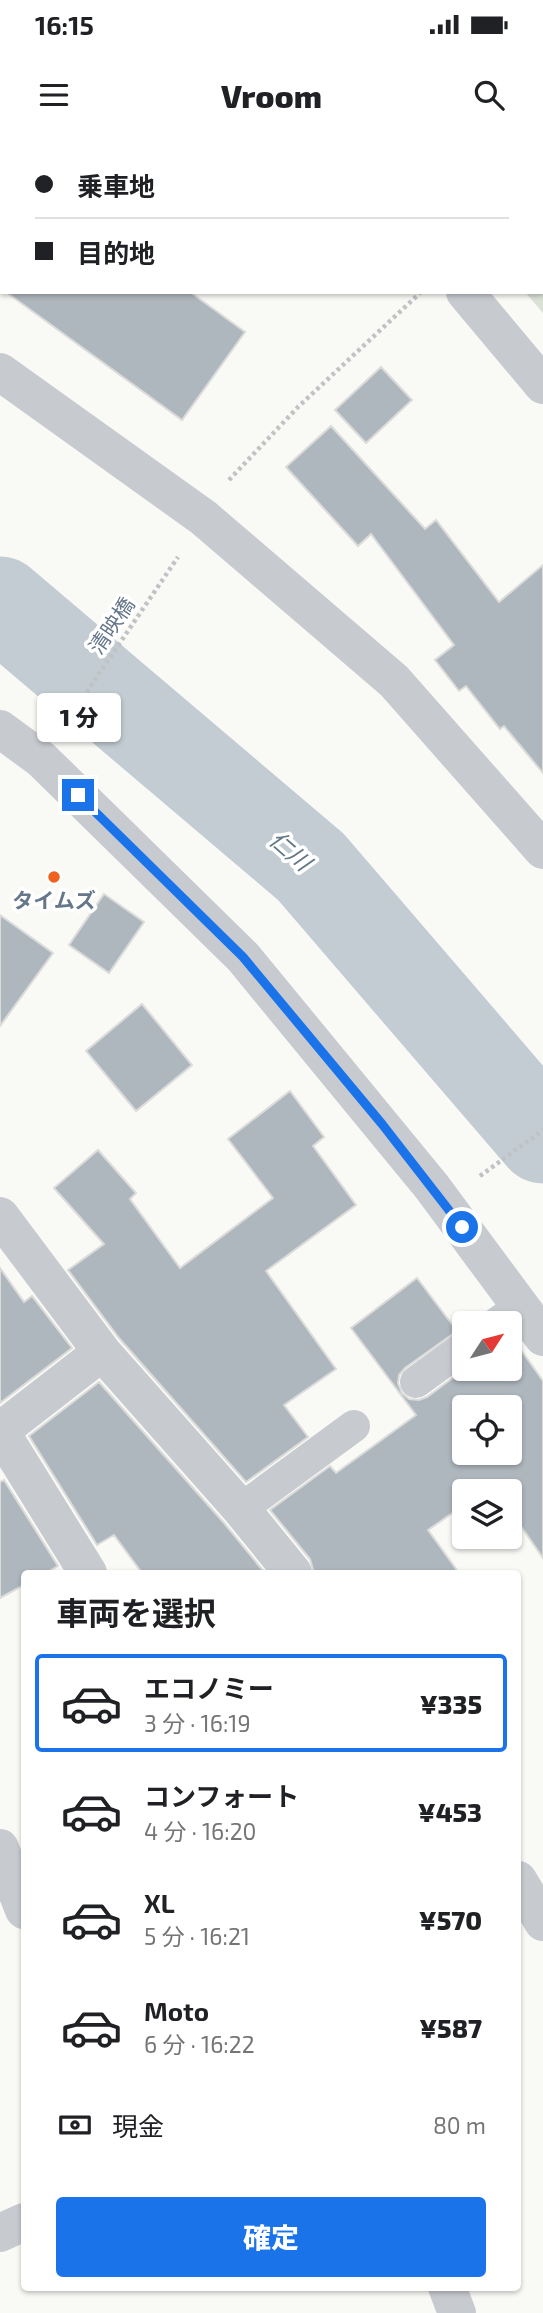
<!DOCTYPE html>
<html lang="ja">
<meta charset="utf-8">
<style>
:root{--surface:#fff;--page:#f6f6f6;--text:#202124;--muted:#757577;--line:#e0e0e0;--accent:#1a73e8}
body{margin:0;font-family:"Exo 2","Noto Sans JP",sans-serif;background:var(--page);color:var(--text);height:100vh;display:flex;flex-direction:column;font-size:26px;white-space:nowrap}
*{box-sizing:border-box;margin:0}
p{font-size:23px;color:var(--muted)}
.icon{flex:none;width:38px;height:38px;fill:none;stroke:currentColor;stroke-width:2;stroke-linecap:round;stroke-linejoin:round}
.map{position:relative;flex:1;overflow:hidden}
.drawer{position:absolute;left:21px;top:1430px;width:500px;height:721px;display:flex;flex-direction:column;background:var(--surface);border-radius:7px;box-shadow:0 2px 5px #0004}
.drawer>*{flex:none}
.hud{position:absolute;left:0px;top:0px;width:544px;height:154px;box-shadow:0 2px 5px #0004;display:grid;align-content:center;height:154px;padding:0 35px;background:var(--surface)}
.needle{width:46px;rotate:54deg}
.controls{position:absolute;left:452px;top:1171px;display:grid;gap:14px}
.controls a{display:grid;place-items:center;width:70px;height:70px;border-radius:7px;background:var(--surface);box-shadow:0 2px 5px #0004;font-size:35px}
.end{position:absolute;width:32px;height:32px;margin:-16px;border:9px solid #1a73e8;background:#fff;box-shadow:0 0 0 4px #fff}
.from{border-radius:50%}
.bubble{position:absolute;height:49px;border-radius:7px;background:var(--surface);box-shadow:0 2px 5px #0004;font-size:23px;font-weight:800;line-height:49px;text-align:center}
.hud b{display:flex;align-items:center;gap:24px;height:66px;font-size:26px}
.hud b+b{border-top:2px solid var(--line)}
.hud i{width:18px;height:18px;background:var(--text)}
ul{padding:0;list-style:none}
li{display:flex;align-items:center;gap:21px;height:98px;margin:0 14px 10px;padding:0 21px;border:4px solid transparent;border-radius:7px}
li div{flex:1}
li b{display:block;font-size:26px}
li em{font-style:normal;font-weight:800}
li.selected{border-color:var(--accent)}
li>.icon{width:63px;height:63px;stroke-width:1.5}
h2{padding:0 35px;font-size:32px;line-height:84px}
.pay{display:flex;align-items:center;gap:18px;height:77px;padding:0 35px;font-size:26px}
.pay p{margin-inline-start:auto}
.primary-button{display:flex;gap:14px;margin-top:auto;padding:14px 35px}
.primary-button a{flex:1;height:80px;border-radius:7px;background:var(--accent);color:#fff;font-size:28px;font-weight:800;line-height:80px;text-align:center}
.status{display:flex;justify-content:space-between;align-items:center;height:49px;padding:0 35px;background:var(--surface);direction:ltr}
.status svg{height:19px;fill:currentColor}
header{display:flex;justify-content:space-between;align-items:center;height:91px;padding:0 35px;background:var(--surface);font-size:32px;font-weight:800}
.map>svg:first-child{display:block}
.green{fill:#dae1d7}
.lines{fill:none;stroke-linecap:round;stroke-linejoin:round}
.river{stroke:#c2ccd2;stroke-width:93}
.building{fill:#afb7be;stroke:#dbdbd9;stroke-width:2;fill-rule:evenodd}
.path{stroke:#c0c3c5;stroke-width:4.5;stroke-dasharray:3.5 3.5;stroke-linecap:butt}
.service{stroke:#c7cacf;stroke-width:32}
.minor{stroke:#c7cacf;stroke-width:38}
.tertiary{stroke:#c7cacf;stroke-width:38}
.route{stroke:#1a73e8;stroke-width:9}
.poi-dot{fill:#f1611e;stroke:#fff;stroke-width:2.5}
.labels{text-anchor:middle;stroke-width:7;stroke-linejoin:round;paint-order:stroke}
.street-label{font-size:21px;fill:#66778a;stroke:#fff}
.poi-label{font-size:21px;font-weight:bold;fill:#66778a;stroke:#fff}
.water-label{font-size:23px;font-style:italic;fill:#627885;stroke:#fff}
</style>
<div class="status"><b>16:15</b><svg viewBox="0 0 49 12"><path d="M0 12V9h3v3zM5 12V6h3v6zM10 12V3h3v9zM15 12V0h3v12zM26 1h20v11H26zM47 4h2v5h-2z"/></svg></div>
<header><svg class="icon" aria-label="menu" viewBox="0 0 24 24"><path d="M4 6h16M4 12h16M4 18h16"/></svg>Vroom<svg class="icon" aria-label="search" viewBox="0 0 24 24"><circle cx="10" cy="10" r="6"/><path d="M15 15l6 6"/></svg></header>
<div class="map">
<svg width="543" height="2173" viewBox="0 0 543 2173">
<rect width="100%" height="100%" fill="#f9f9f6"/>
<!-- green -->
<path class="green" d="M395,0H543V173L525,152H542V2Z"/>
<g class="lines">
<!-- river -->
<path class="river" d="M0,463L311,727L543,997"/>
</g>
<!-- building -->
<path class="building" d="M6,152H190L245,192L182,280Z
M381,227L412,260L366,303L335,270Z
M331,286L425,389L436,380L499,462L543,425V633L504,586L500,589L466,546L459,551L435,520L454,505L371,394L358,406L286,327Z
M104,754L144,782L109,833L69,805Z
M0,775L53,813L0,886Z
M142,864L192,925L136,971L86,911Z
M290,951L324,997L313,1006L356,1065L266,1131L336,1229L284,1265L308,1297L246,1342L119,1198L68,1130L104,1104L54,1048L98,1010L136,1053L130,1059L180,1128L273,1058L228,999Z
M0,1128L24,1162L32,1156L72,1208L0,1263Z
M417,1138L457,1191L405,1228L399,1235L398,1243L402,1253L409,1259L419,1260L427,1257L466,1228H509V1203L514,1200L543,1241V1418L509,1369V1351H497L493,1345L483,1351H464V1365L428,1390L459,1433H314L310,1419L270,1370L330,1326L336,1333L416,1275L351,1188ZM464,1267H509V1312H464Z
M99,1242L224,1383L265,1433H142L114,1395L97,1405L29,1296Z
M4,1340L58,1426L46,1433H24V1445L0,1458V1342Z"/>
<g class="lines">
<!-- path -->
<path class="path" d="M229,340L298,267L420,153
M67,581L178,417
M480,1036L543,990"/>
<!-- service -->
<path class="service" d="M497,1183L521,1166
M416,1242L464,1207
M241,1369L354,1286"/>
<!-- minor -->
<path class="minor" d="M0,232L204,378L394,541L543,710
M0,589L41,619L243,817L432,1047L543,1197
M0,1076L102,1212L241,1369L293,1433
M88,1433L0,1291L102,1212
M0,1708L24,1770
M518,1740L543,1782
M0,2093L24,2082
M447,2147L457,2173"/>
<!-- tertiary -->
<path class="tertiary" d="M336,0L338,2
M465,152L543,245"/>
</g>
<g class="lines">
<!-- route -->
<path class="route" d="M78,655L243,817L382,984L462,1087"/>
</g>
<!-- markers -->
<circle class="poi-dot" cx="54" cy="737" r="7"/>
<g class="labels">
<!-- street labels -->
<g class="street-label">
<text transform="translate(112 486) rotate(-56)" y="7">清映橋</text>
</g>
<!-- poi labels -->
<g class="poi-label">
<text x="54" y="768">タイムズ</text>
</g>
<!-- water labels -->
<g class="water-label">
<text transform="translate(290 711) rotate(41)" y="8">仁川</text>
</g>
</g>
</svg>
<div class="controls">
<a><svg class="needle" viewBox="-14 -14 28 28"><path d="M0-13l5 13h-10z" fill="#e53935"/><path d="M0 13l5-13h-10z" fill="#757577"/></svg></a>
<a><svg class="icon" aria-label="locate" viewBox="0 0 24 24"><circle cx="12" cy="12" r="6"/><path d="M12 2v4M12 18v4M2 12h4M18 12h4"/></svg></a>
<a><svg class="icon" aria-label="layers" viewBox="0 0 24 24"><path d="M12 4l9 5-9 5-9-5zM3 14l9 5 9-5"/></svg></a>
</div>
<i class="end from" style="left:462px;top:1087px"></i>
<i class="end" style="left:78px;top:655px"></i>
<div class="bubble" style="left:37px;top:553px;width:84px">1 分</div>
<div class="hud">
<b><i class="from"></i>乗車地</b>
<b><i></i>目的地</b>
</div>
<section class="drawer">
<h2>車両を選択</h2>
<ul>
<li class="selected"><svg class="icon" aria-label="car" viewBox="0 0 24 24"><path d="M5 17H2v-5l4-1 3-4h7l3 4 3 1v5h-3M9 17h6M6 11h13"/><circle cx="7" cy="17" r="2"/><circle cx="17" cy="17" r="2"/></svg><div><b>エコノミー</b><p>3 分 · 16:19</p></div><em>¥335</em></li>
<li><svg class="icon" aria-label="car" viewBox="0 0 24 24"><path d="M5 17H2v-5l4-1 3-4h7l3 4 3 1v5h-3M9 17h6M6 11h13"/><circle cx="7" cy="17" r="2"/><circle cx="17" cy="17" r="2"/></svg><div><b>コンフォート</b><p>4 分 · 16:20</p></div><em>¥453</em></li>
<li><svg class="icon" aria-label="car" viewBox="0 0 24 24"><path d="M5 17H2v-5l4-1 3-4h7l3 4 3 1v5h-3M9 17h6M6 11h13"/><circle cx="7" cy="17" r="2"/><circle cx="17" cy="17" r="2"/></svg><div><b>XL</b><p>5 分 · 16:21</p></div><em>¥570</em></li>
<li><svg class="icon" aria-label="car" viewBox="0 0 24 24"><path d="M5 17H2v-5l4-1 3-4h7l3 4 3 1v5h-3M9 17h6M6 11h13"/><circle cx="7" cy="17" r="2"/><circle cx="17" cy="17" r="2"/></svg><div><b>Moto</b><p>6 分 · 16:22</p></div><em>¥587</em></li>
</ul>
<div class="pay"><svg class="icon" aria-label="cash" viewBox="0 0 24 24"><path d="M3 7h18v10H3z"/><circle cx="12" cy="12" r="2"/></svg>現金<p>80 m</p></div>
<div class="primary-button"><a>確定</a></div>
</section>
</div>
